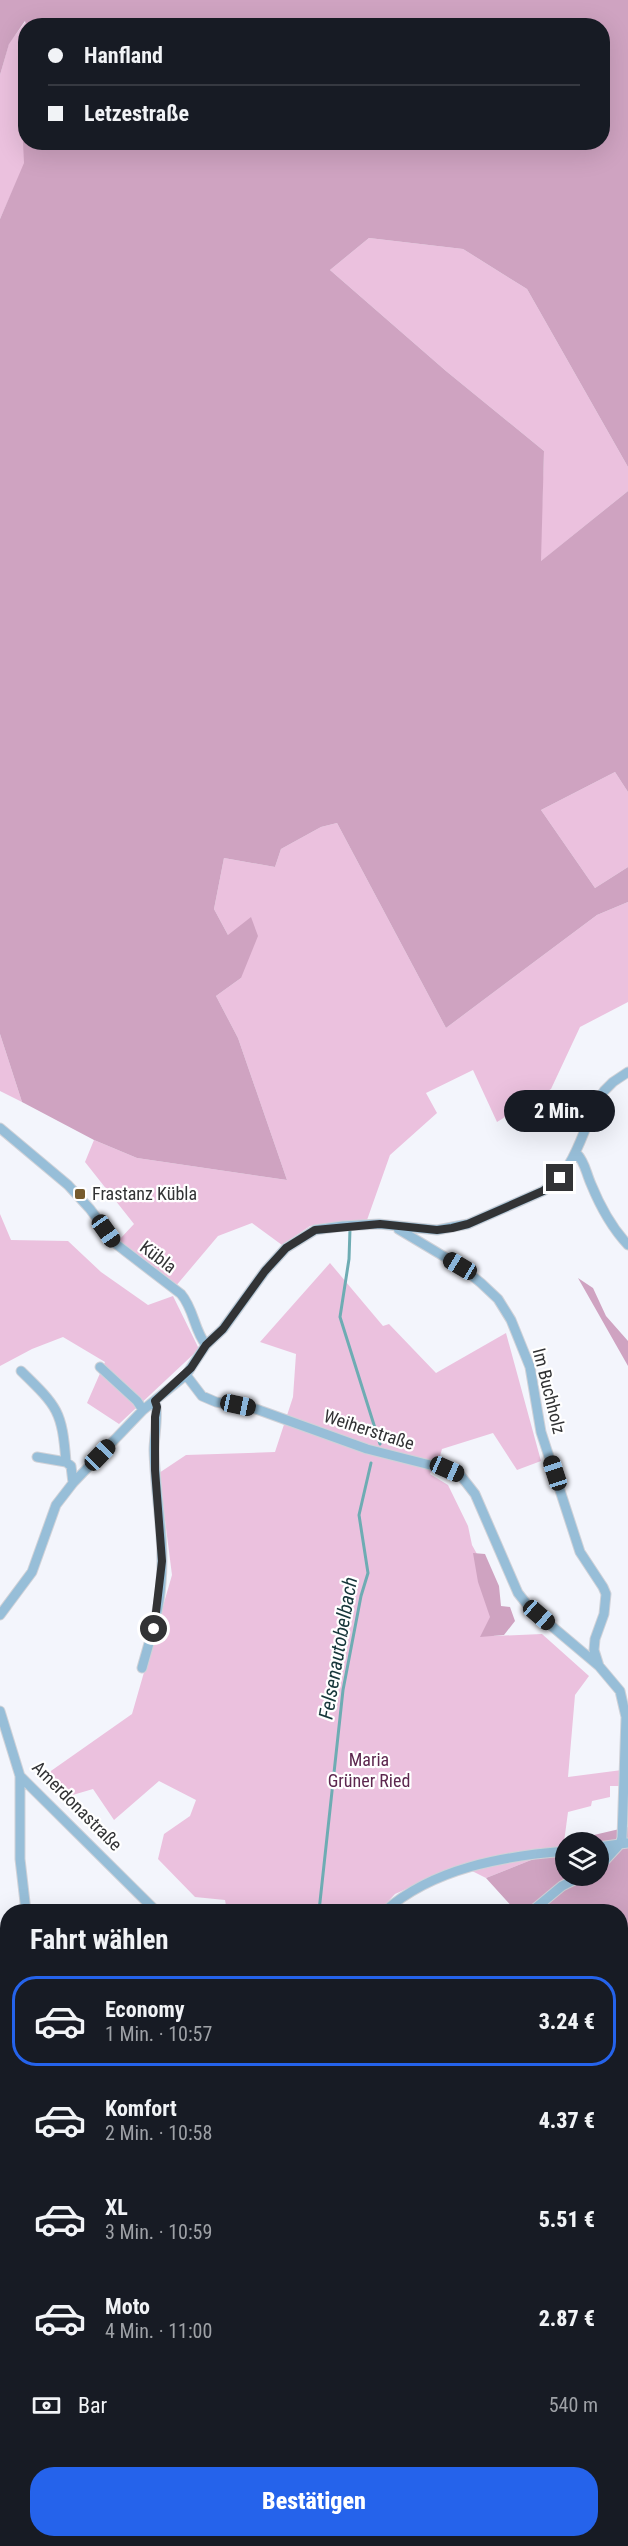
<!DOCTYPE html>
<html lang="de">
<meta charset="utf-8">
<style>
:root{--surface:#171b24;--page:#20242c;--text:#f1f3f6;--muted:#9ea1a6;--line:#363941;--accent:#2563eb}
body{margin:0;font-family:"Roboto Condensed",sans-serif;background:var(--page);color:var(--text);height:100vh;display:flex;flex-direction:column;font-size:22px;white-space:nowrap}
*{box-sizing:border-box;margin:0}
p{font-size:20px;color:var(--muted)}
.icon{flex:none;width:33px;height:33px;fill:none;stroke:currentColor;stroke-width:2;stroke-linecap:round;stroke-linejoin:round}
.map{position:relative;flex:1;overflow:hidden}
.panel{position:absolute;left:0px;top:1904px;width:628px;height:644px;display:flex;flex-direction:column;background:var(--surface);border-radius:24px 24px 0 0;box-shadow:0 6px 24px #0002}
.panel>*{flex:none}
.banner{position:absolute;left:18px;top:18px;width:592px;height:132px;border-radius:24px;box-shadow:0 6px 24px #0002;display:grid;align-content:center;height:132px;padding:0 30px;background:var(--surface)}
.fabs{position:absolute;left:555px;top:1832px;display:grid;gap:12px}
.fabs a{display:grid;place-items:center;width:54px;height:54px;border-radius:50%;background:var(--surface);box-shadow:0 6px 24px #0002;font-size:30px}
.end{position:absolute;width:27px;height:27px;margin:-14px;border:8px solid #323335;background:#fff;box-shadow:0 0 0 3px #fff}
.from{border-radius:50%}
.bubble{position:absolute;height:42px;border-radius:21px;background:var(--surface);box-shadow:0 6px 24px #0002;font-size:20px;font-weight:800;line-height:42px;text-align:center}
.car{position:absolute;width:18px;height:36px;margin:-18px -9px;border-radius:8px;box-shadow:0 0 4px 2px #0007;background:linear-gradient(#222 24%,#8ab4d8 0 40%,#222 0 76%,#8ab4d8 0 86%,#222 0)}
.banner b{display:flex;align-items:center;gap:21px;height:57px;font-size:22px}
.banner b+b{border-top:2px solid var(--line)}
.banner i{width:15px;height:15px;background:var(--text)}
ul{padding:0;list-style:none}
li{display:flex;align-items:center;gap:18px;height:90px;margin:0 12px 9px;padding:0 18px;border:3px solid transparent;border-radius:24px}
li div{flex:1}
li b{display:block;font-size:22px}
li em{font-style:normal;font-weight:800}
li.selected{border-color:var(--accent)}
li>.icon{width:54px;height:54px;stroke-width:1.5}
h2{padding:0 30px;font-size:27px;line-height:72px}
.pay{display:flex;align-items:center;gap:15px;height:66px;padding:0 30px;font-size:22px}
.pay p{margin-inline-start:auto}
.cta{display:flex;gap:12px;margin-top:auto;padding:12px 30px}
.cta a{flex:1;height:69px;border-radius:24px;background:var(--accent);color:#fff;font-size:24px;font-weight:800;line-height:69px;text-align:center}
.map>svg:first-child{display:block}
.green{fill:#ebc1de}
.forest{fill:#cfa3c1;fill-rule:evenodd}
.water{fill:#6eacb3}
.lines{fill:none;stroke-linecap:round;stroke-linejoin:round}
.stream{stroke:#6eacb3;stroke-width:3}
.minor-casing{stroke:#d0d2d8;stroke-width:11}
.major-casing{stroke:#d0d2d8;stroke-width:13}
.minor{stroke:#97bed8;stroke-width:9}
.major{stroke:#3d8ebd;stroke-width:10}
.route{stroke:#323335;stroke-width:8}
.poi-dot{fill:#765a2d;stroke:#fff;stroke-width:2}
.labels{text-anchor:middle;stroke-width:4.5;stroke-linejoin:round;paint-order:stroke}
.poi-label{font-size:18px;fill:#323335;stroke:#fff;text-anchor:start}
.street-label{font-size:18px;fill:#323335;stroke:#fff}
.park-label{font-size:18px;fill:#5d284f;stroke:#fff}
.water-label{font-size:20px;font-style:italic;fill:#16363a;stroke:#fff}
</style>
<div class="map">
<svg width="628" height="2546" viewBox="0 0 628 2546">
<rect width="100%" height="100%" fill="#f3f5fc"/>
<!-- green -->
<path class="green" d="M26,21V99L22,121L25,163L0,219V75L9,43Z
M369,238L463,249L527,289L628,467V491L540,562L544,451L446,371L330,270Z
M615,772L628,792V867L595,888L541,810Z
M337,823L446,1028L597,915L628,902V1002L580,1027L551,1089L497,1122L473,1070L426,1093L437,1113L390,1155L367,1220L310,1226L282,1245L252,1223L218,1236L175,1287L118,1241L134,1224L85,1162L94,1140L137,1158L287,1180L238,1038L216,996L241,978L228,935L214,909L224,858L275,867L281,849L321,827Z
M0,1034L22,1102L0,1091Z
M0,1214L11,1240L68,1241L101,1272L148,1305L173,1296L199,1349L119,1424L87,1403L105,1362L63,1337L32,1349L0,1366Z
M330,1263L383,1326L389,1324L436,1373L506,1333L541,1461L517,1470L493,1433L442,1449L438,1463L434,1465L430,1474L448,1485L468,1526L472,1545L488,1574L494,1636L542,1634L589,1676L575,1695L568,1777L622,1770L620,1786H610V1797L592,1801L591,1806L568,1812L564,1842L561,1848L486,1878L460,1865L395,1894L379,1911H227L225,1900L195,1897L158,1859L164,1834L190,1816L196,1800L159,1781L114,1820L93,1789L59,1799L48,1773L132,1714L172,1575L159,1473L186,1455L275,1452L293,1397L296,1354L260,1342Z"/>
<!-- forest -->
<path class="forest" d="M0,0H628V467L527,289L463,249L369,238L330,270L446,371L544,451L541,561L628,491V792L615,772L541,810L595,888L628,867V902L597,915L446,1028L337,823L321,827L281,849L275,867L224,858L214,909L228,935L251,917L258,936L241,978L216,996L238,1038L287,1180L137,1158L94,1140L22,1102L0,1034V219L24,163L22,121L25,99L26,142H603V26H27L25,21L9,44L0,75Z
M578,1278L593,1288L606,1316L628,1341V1366Z
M473,1553L485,1554L499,1586L501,1606L510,1607L515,1621L504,1635L480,1637L490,1617L478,1582Z
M628,1827V2317L621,2330L628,2364V2546H184L159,2540H621V1911H516L486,1878L561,1848L564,1842ZM566,1842H598V1875H566Z
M7,2067V2200L0,2205V2070Z
M0,2210L8,2218L7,2482L0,2480Z"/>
<!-- water -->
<path class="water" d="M0,2492H7L8,2540H159L184,2546H0Z"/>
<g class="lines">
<!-- stream -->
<path class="stream" d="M350,1229L349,1259L340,1317L380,1444
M319,1911L343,1690L361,1596L368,1573L359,1515L371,1463
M0,2173L8,2176"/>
<!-- minor casing -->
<g class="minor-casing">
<path id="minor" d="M0,1128L68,1185L90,1209L116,1244L181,1294C194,1309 194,1330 206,1345
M577,1154C585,1162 586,1173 591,1184C600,1206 612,1228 628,1245
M398,1229L460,1266L481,1283L498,1299L511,1320L530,1367L541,1432L580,1552L603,1587L606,1594L604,1614L595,1639L594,1650L599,1666
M100,1367L137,1401L143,1410
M21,1371C58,1407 62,1411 66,1462L71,1466L73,1483
M186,1375L202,1396L216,1402L256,1409L367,1449L446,1469L461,1476L475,1494L518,1593L529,1607L599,1666L620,1691L626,1717L622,1838L620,1844L628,1843
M37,1457L66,1462
M0,1615L32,1572L56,1505L73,1483L143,1410L186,1375L206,1345L223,1329L265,1271L286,1248L315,1230L343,1226L379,1224L437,1230L468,1224L543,1191C580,1168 581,1125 604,1091L613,1082L628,1072
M142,1668C150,1639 159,1613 161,1583C165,1539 155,1494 154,1450C154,1437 159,1412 155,1401
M0,1711L20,1776L156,1911
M20,1776V1859L26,1911
M598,1847L620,1844
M598,1868L620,1844
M385,1911C433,1868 504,1856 566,1851
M532,1911L562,1886L584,1875
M0,2026L8,2007
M0,2205L8,2200"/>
</g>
<!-- major casing -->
<g class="major-casing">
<path id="major" d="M0,2505L8,2508
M0,2516L8,2519
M46,2540L57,2546
M69,2540L77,2546"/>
</g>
<!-- minor -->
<use href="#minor" class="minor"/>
<!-- major -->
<use href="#major" class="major"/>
</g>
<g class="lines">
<!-- route -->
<path class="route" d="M154,1629L162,1561L155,1470V1417L157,1407L155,1401L191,1368L206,1345L223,1329L265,1271L286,1248L315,1230L380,1224L437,1230L452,1228L468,1224L543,1191L560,1178"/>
</g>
<!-- markers -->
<rect class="poi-dot" x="74" y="1188" width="12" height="12" rx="3"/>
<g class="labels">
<!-- poi labels -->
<g class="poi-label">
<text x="92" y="1200">Frastanz Kübla</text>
</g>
<!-- street labels -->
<g class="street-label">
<text transform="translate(158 1257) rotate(37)" y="6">Kübla</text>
<text transform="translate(549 1391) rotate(76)" y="6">Im Buchholz</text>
<text transform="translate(369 1430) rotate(18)" y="6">Weiherstraße</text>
<text transform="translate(77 1806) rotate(45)" y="6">Amerdonastraße</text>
</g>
<!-- park labels -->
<g class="park-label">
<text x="369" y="1766">Maria<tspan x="369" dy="21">Grüner Ried</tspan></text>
</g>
<!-- water labels -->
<g class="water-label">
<text transform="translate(338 1648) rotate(-80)" y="7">Felsenautobelbach</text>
</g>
</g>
</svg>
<div class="fabs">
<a><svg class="icon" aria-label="layers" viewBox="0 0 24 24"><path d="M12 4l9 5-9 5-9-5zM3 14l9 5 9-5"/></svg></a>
</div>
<i class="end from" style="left:154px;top:1629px"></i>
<i class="end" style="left:560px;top:1178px"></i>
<div class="bubble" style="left:504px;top:1090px;width:111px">2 Min.</div>
<i class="car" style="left:106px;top:1231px;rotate:145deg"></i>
<i class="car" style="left:460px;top:1266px;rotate:301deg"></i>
<i class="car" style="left:238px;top:1405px;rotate:102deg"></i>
<i class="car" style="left:100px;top:1455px;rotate:44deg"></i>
<i class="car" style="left:447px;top:1469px;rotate:114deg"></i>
<i class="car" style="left:555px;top:1473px;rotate:342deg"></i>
<i class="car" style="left:539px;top:1615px;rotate:131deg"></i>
<div class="banner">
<b><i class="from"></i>Hanfland</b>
<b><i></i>Letzestraße</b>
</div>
<section class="panel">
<h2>Fahrt wählen</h2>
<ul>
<li class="selected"><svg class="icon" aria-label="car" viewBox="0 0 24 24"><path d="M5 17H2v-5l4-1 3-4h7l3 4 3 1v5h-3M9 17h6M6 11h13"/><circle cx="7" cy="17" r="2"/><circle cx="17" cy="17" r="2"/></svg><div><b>Economy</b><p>1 Min. · 10:57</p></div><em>3.24 €</em></li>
<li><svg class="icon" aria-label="car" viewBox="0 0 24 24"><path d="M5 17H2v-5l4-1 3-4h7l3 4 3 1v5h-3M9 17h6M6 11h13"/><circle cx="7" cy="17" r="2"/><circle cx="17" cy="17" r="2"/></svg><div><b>Komfort</b><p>2 Min. · 10:58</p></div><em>4.37 €</em></li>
<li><svg class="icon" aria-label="car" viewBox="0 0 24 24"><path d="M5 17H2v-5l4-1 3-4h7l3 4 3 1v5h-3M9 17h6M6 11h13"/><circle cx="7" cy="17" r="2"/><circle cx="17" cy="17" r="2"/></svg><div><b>XL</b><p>3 Min. · 10:59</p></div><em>5.51 €</em></li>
<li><svg class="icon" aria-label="car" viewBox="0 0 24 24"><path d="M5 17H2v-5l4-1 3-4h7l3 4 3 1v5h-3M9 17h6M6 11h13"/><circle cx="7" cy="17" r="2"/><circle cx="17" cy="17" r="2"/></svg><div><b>Moto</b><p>4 Min. · 11:00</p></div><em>2.87 €</em></li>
</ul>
<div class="pay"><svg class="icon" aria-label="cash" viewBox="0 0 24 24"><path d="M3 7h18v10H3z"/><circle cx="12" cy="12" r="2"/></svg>Bar<p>540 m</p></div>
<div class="cta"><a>Bestätigen</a></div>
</section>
</div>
